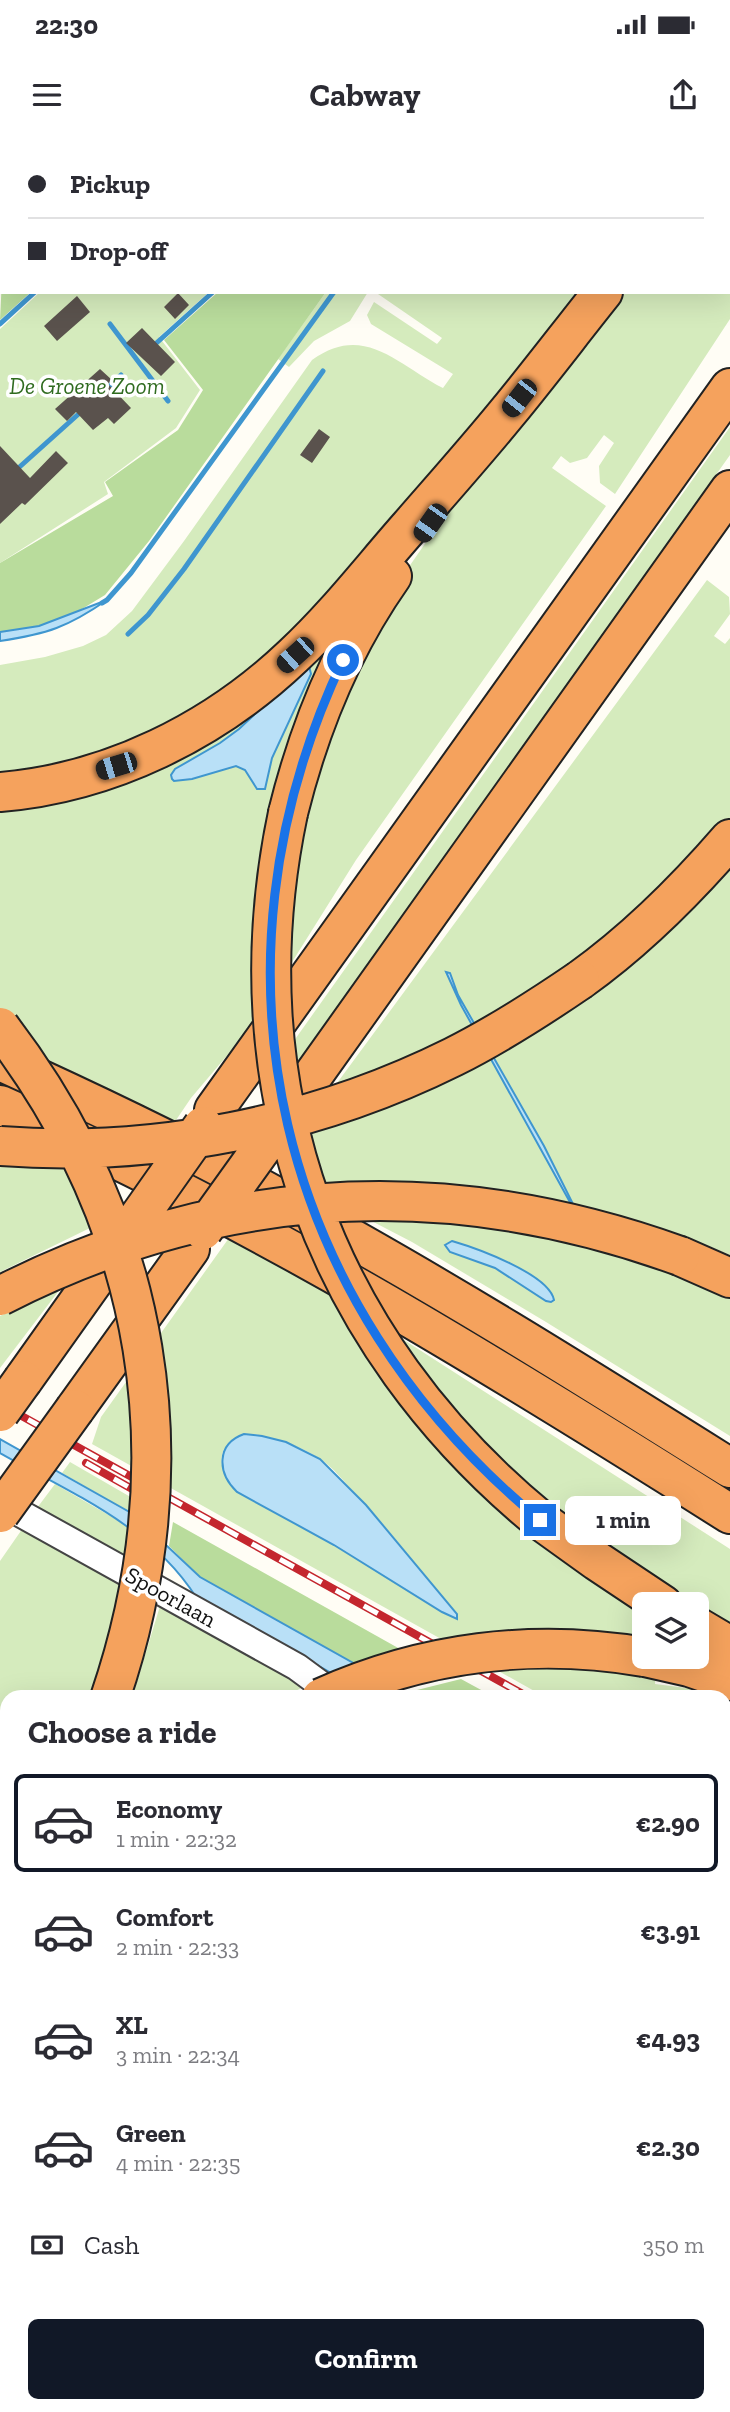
<!DOCTYPE html>
<meta charset="utf-8">
<style>
:root{--surface:#fff;--page:#f7f7f7;--text:#2b2b33;--muted:#7c7c81;--line:#e1e1e2;--accent:#111827}
body{margin:0;font-family:"Zilla Slab",serif;background:var(--page);color:var(--text);height:100vh;display:flex;flex-direction:column;font-size:26px;white-space:nowrap}
*{box-sizing:border-box;margin:0}
p{font-size:23px;color:var(--muted)}
.icon{flex:none;width:38px;height:38px;fill:none;stroke:currentColor;stroke-width:2;stroke-linecap:round;stroke-linejoin:round}
.map{position:relative;flex:1;overflow:hidden}
.details{position:absolute;left:0px;top:1550px;width:732px;height:723px;display:flex;flex-direction:column;background:var(--surface);border-radius:21px 21px 0 0;box-shadow:0 7px 28px #0002}
.details>*{flex:none}
.guide{position:absolute;left:0px;top:0px;width:732px;height:154px;box-shadow:0 7px 28px #0002;display:grid;align-content:center;height:154px;padding:0 28px;background:var(--surface)}
.fabs{position:absolute;left:632px;top:1452px;display:grid;gap:14px}
.fabs a{display:grid;place-items:center;width:77px;height:77px;border-radius:10px;background:var(--surface);box-shadow:0 7px 28px #0002;font-size:35px}
.end{position:absolute;width:32px;height:32px;margin:-16px;border:9px solid #1a73e8;background:#fff;box-shadow:0 0 0 4px #fff}
.from{border-radius:50%}
.bubble{position:absolute;height:49px;border-radius:10px;background:var(--surface);box-shadow:0 7px 28px #0002;font-size:23px;font-weight:700;line-height:49px;text-align:center}
.car{position:absolute;width:21px;height:42px;margin:-21px -10px;border-radius:9px;box-shadow:0 0 5px 2px #0007;background:linear-gradient(#222 24%,#8ab4d8 0 40%,#222 0 76%,#8ab4d8 0 86%,#222 0)}
.guide b{display:flex;align-items:center;gap:24px;height:66px;font-size:26px}
.guide b+b{border-top:2px solid var(--line)}
.guide i{width:18px;height:18px;background:var(--text)}
ul{padding:0;list-style:none}
li{display:flex;align-items:center;gap:21px;height:98px;margin:0 14px 10px;padding:0 14px;border:4px solid transparent;border-radius:10px}
li div{flex:1}
li b{display:block;font-size:26px}
li em{font-style:normal;font-weight:700}
li.active{border-color:var(--accent)}
li>.icon{width:63px;height:63px;stroke-width:1.5}
h2{padding:0 28px;font-size:32px;line-height:84px}
.pay{display:flex;align-items:center;gap:18px;height:77px;padding:0 28px;font-size:26px}
.pay p{margin-inline-start:auto}
.primary-button{display:flex;gap:14px;margin-top:auto;padding:14px 28px}
.primary-button a{flex:1;height:80px;border-radius:10px;background:var(--accent);color:#fff;font-size:28px;font-weight:700;line-height:80px;text-align:center}
.status{display:flex;justify-content:space-between;align-items:center;height:49px;padding:0 35px;background:var(--surface);direction:ltr}
.status svg{height:19px;fill:currentColor}
header{display:flex;justify-content:space-between;align-items:center;height:91px;padding:0 28px;background:var(--surface);font-size:32px;font-weight:700}
.map>svg:first-child{display:block}
.green{fill:#d5ebbd;fill-rule:evenodd}
.forest{fill:#b9dc9c}
.water{fill:#b9e0f7;stroke:#3f96cf;stroke-width:2}
.lines{fill:none;stroke-linecap:round;stroke-linejoin:round}
.stream{stroke:#3f96cf;stroke-width:5}
.building{fill:#5a524d}
.minor-casing{stroke:#444;stroke-width:30}
.highway-casing{stroke:#222;stroke-width:42}
.minor{stroke:#fff;stroke-width:26}
.highway{stroke:#f5a25d;stroke-width:38}
.rail-casing{stroke:#c4262e;stroke-width:8}
.rail{stroke:#fff;stroke-width:5;stroke-dasharray:16;stroke-linecap:butt}
.highway-bridge-casing{stroke:#222;stroke-width:42;stroke-linecap:butt}
.highway-bridge{stroke:#f5a25d;stroke-width:38}
.route{stroke:#1a73e8;stroke-width:9}
.labels{text-anchor:middle;stroke-width:7;stroke-linejoin:round;paint-order:stroke}
.park-label{font-size:23px;font-style:italic;fill:#2f6b1f;stroke:#fff}
.street-label{font-size:23px;fill:#111;stroke:#fff}
</style>
<div class="status"><b>22:30</b><svg viewBox="0 0 49 12"><path d="M0 12V9h3v3zM5 12V6h3v6zM10 12V3h3v9zM15 12V0h3v12zM26 1h20v11H26zM47 4h2v5h-2z"/></svg></div>
<header><svg class="icon" aria-label="menu" viewBox="0 0 24 24"><path d="M4 6h16M4 12h16M4 18h16"/></svg>Cabway<svg class="icon" aria-label="share" viewBox="0 0 24 24"><path d="M12 15V3M7 8l5-5 5 5M5 13v7h14v-7"/></svg></header>
<div class="map">
<svg width="730" height="2272" viewBox="0 0 730 2272">
<rect width="100%" height="100%" fill="#fffdf5"/>
<!-- green -->
<path class="green" d="M150,0H330L150,2Z
M523,0H706L522,2Z
M730,27V179L615,354L600,343L599,326L614,303L604,295L587,318L570,323L561,316L552,328L606,366L356,720L252,886L191,958L172,986L0,896V662L24,659L379,470L431,395L516,285L626,152H730Z
M40,152H209L159,197L200,250L176,288L104,342L108,354L0,423V189Z
M326,152H368L350,181L314,201L289,227L278,219Z
M379,152H581L415,355L310,478L216,559L120,608L0,637V525L45,517L83,506L106,495L132,471L184,401L312,220C364,182 398,225 443,248L453,234L371,184L367,175L374,162L437,204L442,198L378,154Z
M730,287V315L289,937L286,912Z
M707,440L729,457L730,474L714,496L725,504L730,498V1115L685,1097L673,1131L730,1155V1296L546,1182L412,1102L281,1034L329,954Z
M0,1023L62,1025L92,1087L0,1132Z
M229,1098L337,1157L730,1409V1496L697,1475L696,1465L644,1469V1517H657L655,1544L687,1548L714,1557H545L92,1304L101,1277ZM254,1294C276,1298 301,1306 320,1319C333,1327 344,1342 355,1353C391,1391 422,1434 457,1474V1478L442,1472L334,1405L237,1352C226,1340 217,1325 224,1309Z
M64,1144L0,1228V1176Z
M70,1322L134,1359L133,1374L62,1333Z
M55,1344L131,1388L126,1428L34,1372Z
M25,1385L125,1445L105,1520L91,1557L7,1558V1714L0,1724V1421Z
M160,1466L309,1544L284,1557L132,1558Z
M724,1561L730,1563V1659L725,1656Z
M725,1812L730,1815V1998L725,2005Z
M7,1830V1963L0,1969V1836Z
M0,2045L7,2051V2266H251L256,2272H0Z
M278,2266H455L449,2272H282Z
M486,2266H702L701,2272H482Z"/>
<!-- forest -->
<path class="forest" d="M2,138V152H31L0,180Z
M218,152H326L149,401L105,455L77,472L39,486L0,492V423L113,356L105,342L178,290L203,250L164,200Z
M173,1382L400,1509L353,1524L200,1437L169,1406Z
M461,1539L494,1557H414L405,1553Z
M730,1998V2106L725,2110V2005Z"/>
<!-- water -->
<path class="water" d="M107,460C68,487 47,494 0,501V492L39,486Z
M309,526L311,534L272,618L265,649H257L245,630L236,626L192,639L174,641L172,639L171,635L175,629L220,603L239,589L304,528Z
M446,832L450,833L458,855L544,1006L574,1066L571,1064L461,865Z
M452,1101C476,1108 549,1134 554,1160L551,1162L546,1161L495,1128L450,1112L445,1105Z
M244,1294L262,1296L286,1302L320,1319L366,1365L457,1474V1479L442,1472L334,1405L237,1352C217,1333 216,1304 244,1294Z
M0,1299L133,1374L200,1437L414,1557H374L196,1457C151,1386 71,1353 0,1313Z"/>
<g class="lines">
<!-- stream -->
<path class="stream" d="M146,0V2
M332,2L333,0
M442,2L444,0
M0,184L35,152
M110,184L168,261
M152,207L213,152
M106,249L121,235
M15,331L83,270
M102,463L107,460L131,433L334,152
M128,494L148,475L184,429L323,231
M0,1961L7,1955"/>
</g>
<!-- building -->
<path class="building" d="M178,153L189,165L175,179L164,167Z
M77,156L90,172L57,201L44,186Z
M142,188L175,222L161,236L126,203Z
M100,229L112,240L108,244L131,268L114,284L108,278L93,290L76,272L67,281L55,269Z
M319,289L330,297L312,323L300,315Z
M0,306L30,338L56,311L68,323L25,365L22,363L0,384Z"/>
<g class="lines">
<!-- minor casing -->
<g class="minor-casing">
<path id="minor" d="M123,2V0
M0,124L2,122
M0,1362L297,1527L339,1558
M0,1978L7,1972"/>
</g>
<!-- highway casing -->
<g class="highway-casing">
<path id="highway" d="M726,2L727,0
M0,652C110,643 214,591 293,516C336,476 372,429 410,386C443,348 476,311 507,273C540,233 571,192 603,152
M288,673C309,588 342,507 392,436
M580,840C636,800 685,751 730,699
M0,921C95,964 189,1009 280,1059C434,1142 582,1235 730,1328
M0,965C256,1078 494,1225 730,1374
M214,970L730,248
M272,993L730,350
M680,1116L730,1138
M23,1240L129,1091
M75,1269L190,1109
M540,1380L597,1421L663,1465
M696,1486L730,1506
M645,1517L689,1527L730,1541
M0,1748L7,1740
M0,1805L7,1799"/>
</g>
<!-- minor -->
<use href="#minor" class="minor"/>
<!-- highway -->
<use href="#highway" class="highway"/>
<!-- rail casing -->
<g class="rail-casing">
<path id="rail" d="M0,1264L530,1558
M86,1323L141,1354
M724,1677L730,1680"/>
</g>
<!-- rail -->
<use href="#rail" class="rail"/>
<!-- highway-bridge casing -->
<g class="highway-bridge-casing">
<path id="highway-bridge" d="M288,673C230,948 324,1202 540,1380
M0,887C152,1086 191,1320 110,1558
M0,1006C155,1018 314,986 453,917C497,895 539,868 580,840
M136,1081L203,986
M203,1090L269,998
M0,1156C221,1043 447,1032 680,1116
M0,1272L23,1240
M0,1373L75,1269
M321,1558C423,1512 533,1498 644,1517"/>
</g>
<!-- highway-bridge -->
<use href="#highway-bridge" class="highway-bridge"/>
</g>
<g class="lines">
<!-- route -->
<path class="route" d="M343,520C196,830 277,1163 540,1380"/>
</g>
<g class="labels">
<!-- park labels -->
<g class="park-label">
<text x="87" y="254">De Groene Zoom</text>
</g>
<!-- street labels -->
<g class="street-label">
<text transform="translate(171 1457) rotate(29)" y="8">Spoorlaan</text>
</g>
</g>
</svg>
<div class="fabs">
<a><svg class="icon" aria-label="layers" viewBox="0 0 24 24"><path d="M12 4l9 5-9 5-9-5zM3 14l9 5 9-5"/></svg></a>
</div>
<i class="end from" style="left:343px;top:520px"></i>
<i class="end" style="left:540px;top:1380px"></i>
<div class="bubble" style="left:565px;top:1356px;width:116px">1 min</div>
<i class="car" style="left:519px;top:258px;rotate:218deg"></i>
<i class="car" style="left:430px;top:383px;rotate:215deg"></i>
<i class="car" style="left:295px;top:515px;rotate:228deg"></i>
<i class="car" style="left:116px;top:626px;rotate:253deg"></i>
<div class="guide">
<b><i class="from"></i>Pickup</b>
<b><i></i>Drop-off</b>
</div>
<section class="details">
<h2>Choose a ride</h2>
<ul>
<li class="active"><svg class="icon" aria-label="car" viewBox="0 0 24 24"><path d="M5 17H2v-5l4-1 3-4h7l3 4 3 1v5h-3M9 17h6M6 11h13"/><circle cx="7" cy="17" r="2"/><circle cx="17" cy="17" r="2"/></svg><div><b>Economy</b><p>1 min · 22:32</p></div><em>€2.90</em></li>
<li><svg class="icon" aria-label="car" viewBox="0 0 24 24"><path d="M5 17H2v-5l4-1 3-4h7l3 4 3 1v5h-3M9 17h6M6 11h13"/><circle cx="7" cy="17" r="2"/><circle cx="17" cy="17" r="2"/></svg><div><b>Comfort</b><p>2 min · 22:33</p></div><em>€3.91</em></li>
<li><svg class="icon" aria-label="car" viewBox="0 0 24 24"><path d="M5 17H2v-5l4-1 3-4h7l3 4 3 1v5h-3M9 17h6M6 11h13"/><circle cx="7" cy="17" r="2"/><circle cx="17" cy="17" r="2"/></svg><div><b>XL</b><p>3 min · 22:34</p></div><em>€4.93</em></li>
<li><svg class="icon" aria-label="car" viewBox="0 0 24 24"><path d="M5 17H2v-5l4-1 3-4h7l3 4 3 1v5h-3M9 17h6M6 11h13"/><circle cx="7" cy="17" r="2"/><circle cx="17" cy="17" r="2"/></svg><div><b>Green</b><p>4 min · 22:35</p></div><em>€2.30</em></li>
</ul>
<div class="pay"><svg class="icon" aria-label="cash" viewBox="0 0 24 24"><path d="M3 7h18v10H3z"/><circle cx="12" cy="12" r="2"/></svg>Cash<p>350 m</p></div>
<div class="primary-button"><a>Confirm</a></div>
</section>
</div>
